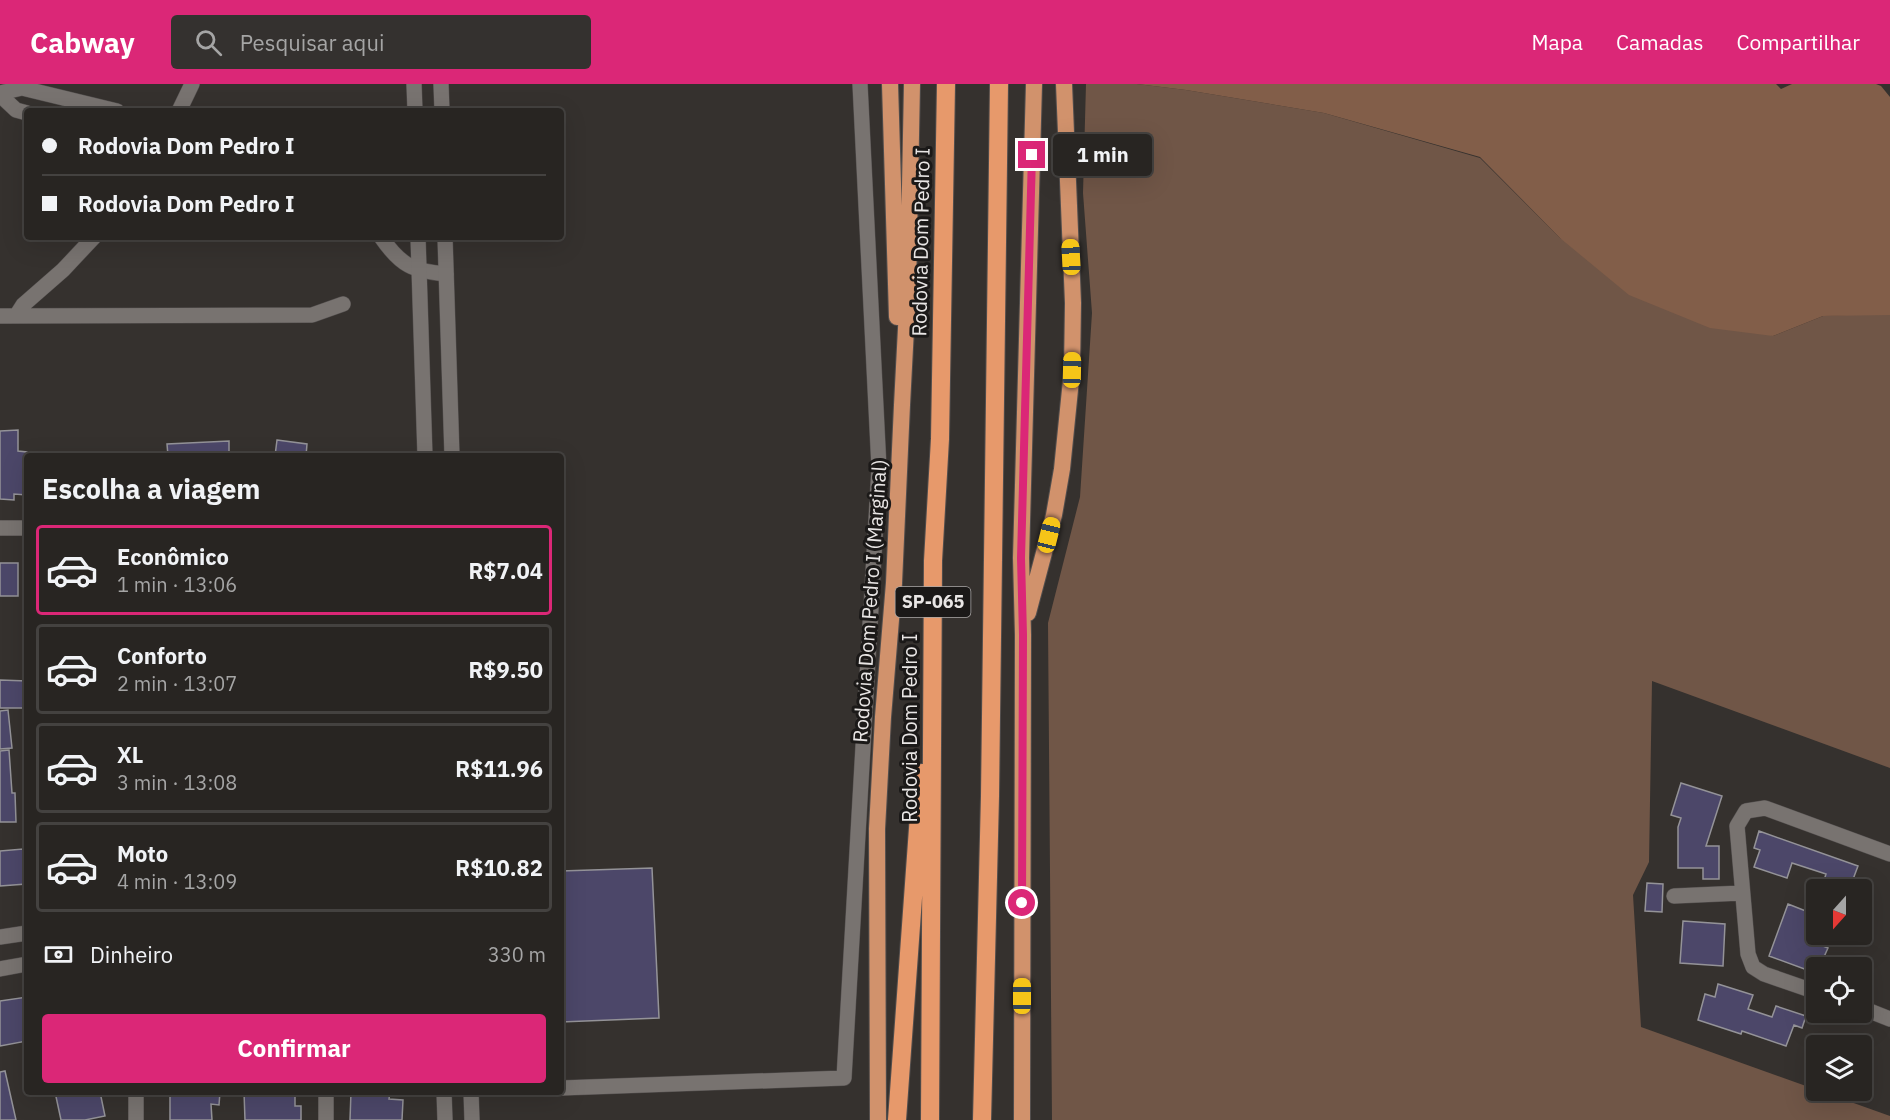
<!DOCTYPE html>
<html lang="pt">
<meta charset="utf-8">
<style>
:root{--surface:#282522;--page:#34312f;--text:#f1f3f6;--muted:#a5a5a5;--line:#444240;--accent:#db2777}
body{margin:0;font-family:"IBM Plex Sans",sans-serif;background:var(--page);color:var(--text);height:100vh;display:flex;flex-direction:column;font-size:22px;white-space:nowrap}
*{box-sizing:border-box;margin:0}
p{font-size:20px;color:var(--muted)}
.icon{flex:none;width:33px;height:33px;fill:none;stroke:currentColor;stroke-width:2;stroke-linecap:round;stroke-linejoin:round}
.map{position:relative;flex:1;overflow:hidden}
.panel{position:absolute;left:24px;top:369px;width:540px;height:642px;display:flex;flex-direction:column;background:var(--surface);border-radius:6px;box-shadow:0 6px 24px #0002,0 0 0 2px var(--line)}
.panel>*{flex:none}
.top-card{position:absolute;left:24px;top:24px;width:540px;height:132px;border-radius:6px;box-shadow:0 6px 24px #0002,0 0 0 2px var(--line);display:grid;align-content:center;height:132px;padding:0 18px;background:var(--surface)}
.needle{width:39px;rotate:201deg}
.buttons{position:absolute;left:1806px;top:795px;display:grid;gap:12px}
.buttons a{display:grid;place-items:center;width:66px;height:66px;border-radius:6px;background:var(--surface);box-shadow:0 6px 24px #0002,0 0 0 2px var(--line);font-size:30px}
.end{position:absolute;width:27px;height:27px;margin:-14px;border:8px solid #db2777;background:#fff;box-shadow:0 0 0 3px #fff}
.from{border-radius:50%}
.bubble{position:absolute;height:42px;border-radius:6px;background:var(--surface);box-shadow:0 6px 24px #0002,0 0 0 2px var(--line);font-size:20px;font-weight:700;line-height:42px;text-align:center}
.car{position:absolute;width:18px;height:36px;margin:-18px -9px;border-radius:8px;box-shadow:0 0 4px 2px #0007;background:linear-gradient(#f5c518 24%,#345 0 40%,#f5c518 0 76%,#345 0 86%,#f5c518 0)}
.top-card b{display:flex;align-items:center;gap:21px;height:57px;font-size:22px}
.top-card b+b{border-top:2px solid var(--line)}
.top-card i{width:15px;height:15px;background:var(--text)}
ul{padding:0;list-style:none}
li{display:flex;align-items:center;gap:18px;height:90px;margin:0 12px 9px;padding:0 6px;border:3px solid var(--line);border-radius:6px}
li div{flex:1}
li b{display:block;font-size:22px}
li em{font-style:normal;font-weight:700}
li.selected{border-color:var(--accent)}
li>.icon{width:54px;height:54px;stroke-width:1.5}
h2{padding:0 18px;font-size:27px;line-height:72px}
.pay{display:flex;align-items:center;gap:15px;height:66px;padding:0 18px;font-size:22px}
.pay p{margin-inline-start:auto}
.cta{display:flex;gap:12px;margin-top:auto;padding:12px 18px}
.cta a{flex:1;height:69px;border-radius:6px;background:var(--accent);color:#fff;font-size:24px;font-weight:700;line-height:69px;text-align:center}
header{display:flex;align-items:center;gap:36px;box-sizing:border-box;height:84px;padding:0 30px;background:var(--accent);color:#fff}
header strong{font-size:28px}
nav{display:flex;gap:33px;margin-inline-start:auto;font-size:21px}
.search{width:420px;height:54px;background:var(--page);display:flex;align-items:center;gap:15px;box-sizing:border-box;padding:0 21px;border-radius:6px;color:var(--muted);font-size:22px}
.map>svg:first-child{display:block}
.green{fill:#705647}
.forest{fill:#825e49}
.building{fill:#4c4769;stroke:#949398;stroke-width:1.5}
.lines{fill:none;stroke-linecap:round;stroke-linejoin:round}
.minor-casing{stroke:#524e4d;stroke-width:16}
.tertiary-casing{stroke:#524e4d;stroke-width:16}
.trunk-casing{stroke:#524e4d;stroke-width:18}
.motorway-casing{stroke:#524e4d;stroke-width:20}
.minor{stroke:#787370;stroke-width:15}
.tertiary{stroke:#787370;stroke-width:15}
.trunk{stroke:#d1926c;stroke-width:16}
.motorway{stroke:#e7996b;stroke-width:18}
.route{stroke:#db2777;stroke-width:8}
.labels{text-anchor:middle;stroke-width:6;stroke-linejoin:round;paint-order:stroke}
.shield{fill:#1b1918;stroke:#aba8a8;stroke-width:1.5}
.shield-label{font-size:18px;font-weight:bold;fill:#e9e6e5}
.street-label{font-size:20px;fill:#e9e6e5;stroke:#1b1918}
</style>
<header>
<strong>Cabway</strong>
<div class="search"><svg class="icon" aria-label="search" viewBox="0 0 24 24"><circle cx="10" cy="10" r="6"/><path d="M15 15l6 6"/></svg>Pesquisar aqui</div>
<nav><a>Mapa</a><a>Camadas</a><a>Compartilhar</a></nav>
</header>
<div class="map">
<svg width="1890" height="1036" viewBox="0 0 1890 1036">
<rect width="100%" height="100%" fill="#35312e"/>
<!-- green -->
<path class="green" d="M1086,0H1137L1186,6L1324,29L1480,74L1560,154L1773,252L1823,232L1890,229V684L1652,597L1649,778L1633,811L1641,943L1890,1032V1036H1052L1048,539L1080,413L1092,229L1083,109Z"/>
<!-- forest -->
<path class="forest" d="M1137,0H1776L1781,5L1792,0H1876L1881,2L1890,13V231L1823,232L1773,252L1710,244L1629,211L1560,154L1480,73L1324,29L1186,6Z"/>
<!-- building -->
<path class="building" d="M18,346V367L27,368V411L14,410V416L0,415V347Z
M277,356L307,360L306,372H275Z
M229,357V372H168L167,360Z
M0,479H18V512H0Z
M0,596L27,597V624H0Z
M8,626L12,664L0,665V627Z
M9,666L12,709H15L16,738H0V667Z
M1681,699L1722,712L1706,762H1719V795H1703V784H1678V743L1681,734L1671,731Z
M1759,747L1858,782L1849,806H1821L1826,790L1792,779L1787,794L1754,783L1760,766L1754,764Z
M23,765L26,800L0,802V767Z
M652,784L659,934L561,938V787Z
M1647,799L1663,800L1662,828L1645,827Z
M1788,820L1816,831V851L1821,852L1818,860L1828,864L1823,875L1815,872L1810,887L1769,872Z
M1683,837L1725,840L1723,882L1680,879Z
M1718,900L1753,911L1748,925L1772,933L1776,922L1806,932L1802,944L1794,941L1786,962L1742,947L1741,950L1698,936L1705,910L1715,913Z
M27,913V957L0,962V917Z
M5,987L16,1036H0V988Z
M55,1008H100L105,1032L85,1036H61Z
M170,1008H220L219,1021L211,1020L212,1036H170Z
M244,1008H295V1022H301V1036H245Z
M351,1008H390L389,1015L403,1016L402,1036H350Z"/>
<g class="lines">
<!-- minor casing -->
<g class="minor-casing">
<path id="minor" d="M0,9L22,4L117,27
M0,11L16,26L27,29
M179,27L192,0
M381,153C401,182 413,187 446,190
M0,232L312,231L343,220
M16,232L23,221L63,186L94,153
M0,444H27
M1674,812L1742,809
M0,853L27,849
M0,885L27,880
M1816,908L1764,890L1753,883L1748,870L1737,742L1746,727L1765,724L1890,770
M1862,924L1890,935
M561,1004L844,994L879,384L860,0
M326,1008V1036
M136,1036V1008"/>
</g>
<!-- tertiary casing -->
<g class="tertiary-casing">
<path id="tertiary" d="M414,0L415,27
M441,0L442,27
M418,153L425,372
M445,153L452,372
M444,1008L445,1036
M471,1008L472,1036"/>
</g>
<!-- trunk casing -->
<g class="trunk-casing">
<path id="trunk" d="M890,0L897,233
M1028,529L1054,431L1062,385L1072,286L1073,219L1064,0
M878,1036L877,745L883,633L894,499L902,321L908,206L912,0
M1022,1036L1023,551L1021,474L1034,0"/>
</g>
<!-- motorway casing -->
<g class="motorway-casing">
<path id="motorway" d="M897,1036L922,689
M930,1036L933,477L940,355L946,0
M982,1036L990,712L999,0"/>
</g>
<!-- minor -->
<use href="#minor" class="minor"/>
<!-- tertiary -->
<use href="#tertiary" class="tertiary"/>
<!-- trunk -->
<use href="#trunk" class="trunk"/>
<!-- motorway -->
<use href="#motorway" class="motorway"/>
</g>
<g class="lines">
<!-- route -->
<path class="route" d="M1022,819L1023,551L1021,474L1032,71"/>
</g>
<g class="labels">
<!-- shield labels -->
<rect class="shield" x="895.5" y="503" width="75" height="30" rx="4.5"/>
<g class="shield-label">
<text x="933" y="524">SP-065</text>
</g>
<!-- street labels -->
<g class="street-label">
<text transform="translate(921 158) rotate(-89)" y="7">Rodovia Dom Pedro I</text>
<text transform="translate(870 517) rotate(-86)" y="7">Rodovia Dom Pedro I (Marginal)</text>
<text transform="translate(910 644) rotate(-90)" y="7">Rodovia Dom Pedro I</text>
</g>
</g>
</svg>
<div class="buttons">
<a><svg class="needle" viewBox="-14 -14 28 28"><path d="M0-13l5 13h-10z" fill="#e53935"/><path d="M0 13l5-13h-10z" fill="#a5a5a5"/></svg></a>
<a><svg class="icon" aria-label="locate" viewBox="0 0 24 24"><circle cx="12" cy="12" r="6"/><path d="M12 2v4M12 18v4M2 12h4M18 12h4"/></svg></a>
<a><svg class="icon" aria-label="layers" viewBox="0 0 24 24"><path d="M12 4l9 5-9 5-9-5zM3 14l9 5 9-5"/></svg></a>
</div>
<i class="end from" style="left:1022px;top:819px"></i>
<i class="end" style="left:1032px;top:71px"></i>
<div class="bubble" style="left:1053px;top:50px;width:99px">1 min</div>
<i class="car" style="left:1071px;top:173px;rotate:357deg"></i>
<i class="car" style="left:1072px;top:286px;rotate:1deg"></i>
<i class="car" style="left:1049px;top:451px;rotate:14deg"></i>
<i class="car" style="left:1022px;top:912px;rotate:0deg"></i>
<div class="top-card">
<b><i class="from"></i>Rodovia Dom Pedro I</b>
<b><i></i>Rodovia Dom Pedro I</b>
</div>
<section class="panel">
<h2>Escolha a viagem</h2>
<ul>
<li class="selected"><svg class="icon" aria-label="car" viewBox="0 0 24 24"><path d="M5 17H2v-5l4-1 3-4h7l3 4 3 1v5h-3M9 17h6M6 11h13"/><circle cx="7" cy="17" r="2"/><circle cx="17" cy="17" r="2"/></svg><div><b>Econômico</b><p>1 min · 13:06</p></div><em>R$7.04</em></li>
<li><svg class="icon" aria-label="car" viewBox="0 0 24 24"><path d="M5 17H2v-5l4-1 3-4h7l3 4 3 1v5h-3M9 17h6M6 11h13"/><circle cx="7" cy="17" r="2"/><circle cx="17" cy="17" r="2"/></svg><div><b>Conforto</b><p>2 min · 13:07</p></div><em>R$9.50</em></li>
<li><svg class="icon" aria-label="car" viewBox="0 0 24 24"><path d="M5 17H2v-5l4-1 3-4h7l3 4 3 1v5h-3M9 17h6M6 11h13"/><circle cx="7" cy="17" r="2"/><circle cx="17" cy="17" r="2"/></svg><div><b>XL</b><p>3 min · 13:08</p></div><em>R$11.96</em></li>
<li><svg class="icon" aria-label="car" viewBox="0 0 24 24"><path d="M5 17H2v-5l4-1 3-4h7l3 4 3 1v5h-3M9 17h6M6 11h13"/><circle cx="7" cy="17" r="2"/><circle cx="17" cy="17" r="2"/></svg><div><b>Moto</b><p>4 min · 13:09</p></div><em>R$10.82</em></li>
</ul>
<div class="pay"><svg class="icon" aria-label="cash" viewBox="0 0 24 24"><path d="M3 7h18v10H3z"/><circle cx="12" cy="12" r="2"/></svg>Dinheiro<p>330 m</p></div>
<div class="cta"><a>Confirmar</a></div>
</section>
</div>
